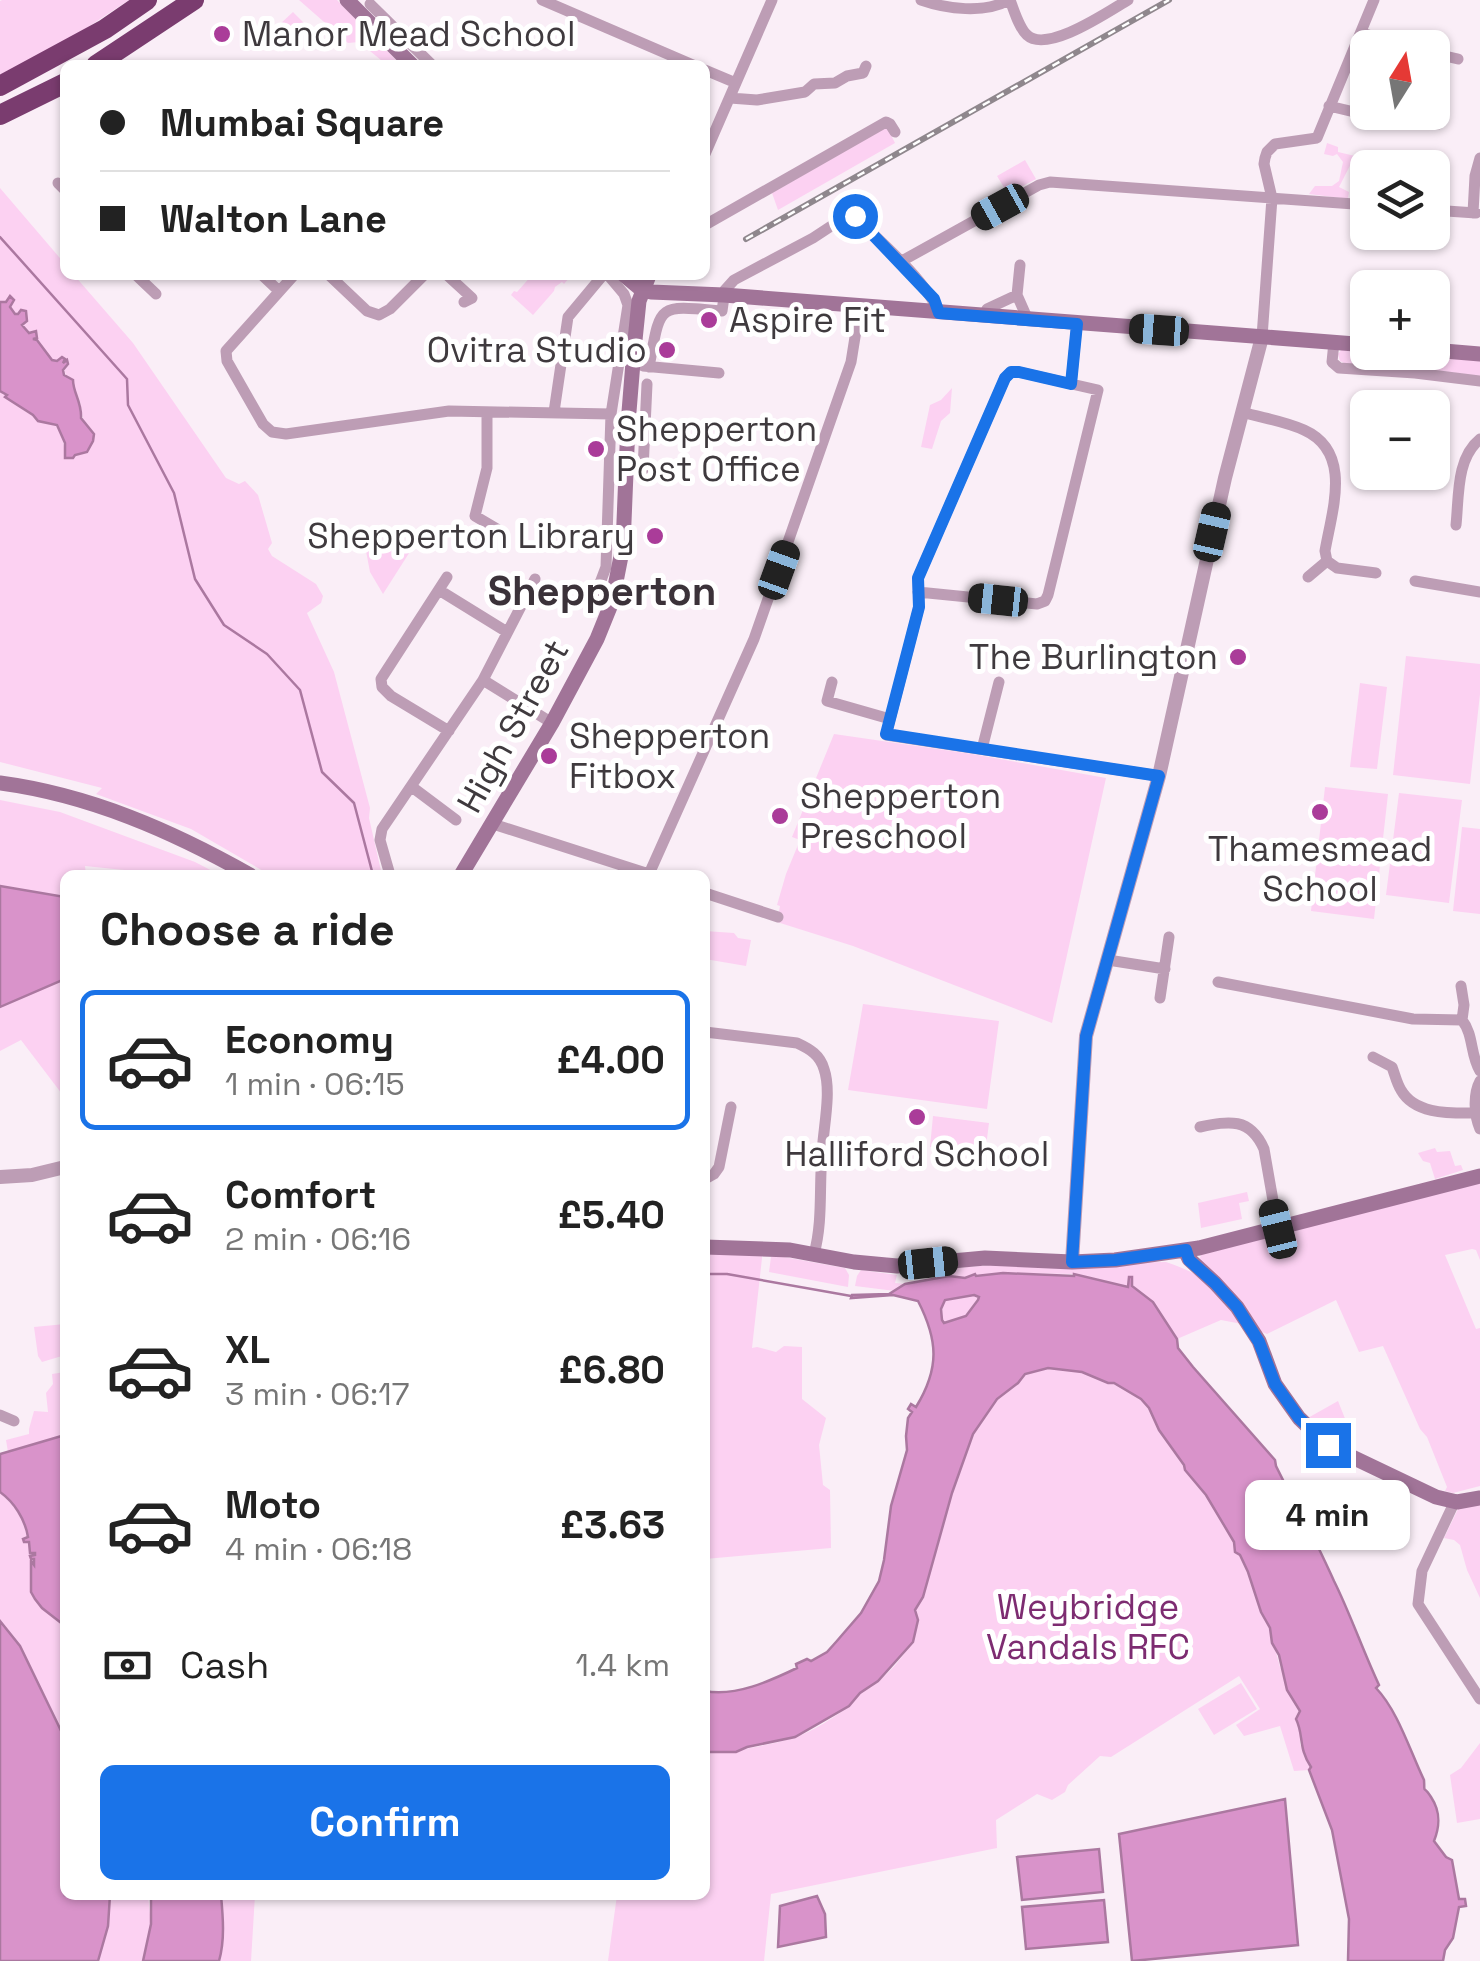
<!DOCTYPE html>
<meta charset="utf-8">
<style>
:root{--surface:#fff;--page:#f6f6f6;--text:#222;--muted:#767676;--line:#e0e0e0;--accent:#1a73e8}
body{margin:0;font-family:"Space Grotesk",sans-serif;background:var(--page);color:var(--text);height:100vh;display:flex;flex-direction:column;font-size:38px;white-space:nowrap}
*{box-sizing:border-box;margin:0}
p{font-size:32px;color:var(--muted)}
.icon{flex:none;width:55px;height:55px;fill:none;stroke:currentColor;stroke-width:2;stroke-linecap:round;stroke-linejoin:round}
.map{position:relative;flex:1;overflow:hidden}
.panel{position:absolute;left:60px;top:870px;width:650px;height:1030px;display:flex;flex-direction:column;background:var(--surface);border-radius:15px;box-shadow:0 2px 8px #0004}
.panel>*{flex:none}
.top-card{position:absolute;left:60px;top:60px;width:650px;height:220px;border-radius:15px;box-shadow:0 2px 8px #0004;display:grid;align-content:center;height:220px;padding:0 40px;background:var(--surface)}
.needle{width:65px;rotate:11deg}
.controls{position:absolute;left:1350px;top:30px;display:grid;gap:20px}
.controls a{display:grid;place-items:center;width:100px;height:100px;border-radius:15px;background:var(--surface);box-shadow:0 2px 8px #0004;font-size:50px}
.end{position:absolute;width:45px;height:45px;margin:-22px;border:12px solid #1a73e8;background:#fff;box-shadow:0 0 0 5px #fff}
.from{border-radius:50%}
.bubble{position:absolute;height:70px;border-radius:15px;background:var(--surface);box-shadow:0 2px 8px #0004;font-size:32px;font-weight:700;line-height:70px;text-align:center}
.car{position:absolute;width:30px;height:60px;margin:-30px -15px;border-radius:12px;box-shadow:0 0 8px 2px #0007;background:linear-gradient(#222 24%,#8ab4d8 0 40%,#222 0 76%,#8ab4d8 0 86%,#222 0)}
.top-card b{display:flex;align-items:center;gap:35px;height:95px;font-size:38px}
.top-card b+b{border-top:2px solid var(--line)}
.top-card i{width:25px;height:25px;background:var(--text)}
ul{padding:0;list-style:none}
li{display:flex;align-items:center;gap:30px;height:140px;margin:0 20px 15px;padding:0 20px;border:5px solid transparent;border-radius:15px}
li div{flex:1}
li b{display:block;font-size:38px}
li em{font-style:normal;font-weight:700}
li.current{border-color:var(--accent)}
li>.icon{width:90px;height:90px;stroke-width:1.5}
h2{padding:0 40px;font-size:45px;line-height:120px}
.pay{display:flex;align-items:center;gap:25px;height:110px;padding:0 40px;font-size:38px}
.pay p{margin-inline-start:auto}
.primary-button{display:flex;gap:20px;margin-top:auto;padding:20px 40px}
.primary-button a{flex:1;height:115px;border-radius:15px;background:var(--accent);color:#fff;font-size:40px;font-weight:700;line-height:115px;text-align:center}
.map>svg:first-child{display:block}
.green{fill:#fcd1f2}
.water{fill:#d993ca;stroke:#ab78a0;stroke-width:2.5;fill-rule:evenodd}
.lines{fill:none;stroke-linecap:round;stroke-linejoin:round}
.stream{stroke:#ab78a0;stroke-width:2.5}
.minor{stroke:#bd9db5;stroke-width:11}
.tertiary{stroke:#bd9db5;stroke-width:14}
.secondary{stroke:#a17498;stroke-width:15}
.motorway{stroke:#7a3c6f;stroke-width:20}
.rail-casing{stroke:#8f878d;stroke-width:6}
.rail{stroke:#fff;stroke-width:2.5;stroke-dasharray:8;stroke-linecap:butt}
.route{stroke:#1a73e8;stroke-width:12}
.poi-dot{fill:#aa3c99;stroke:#fff;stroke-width:4}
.labels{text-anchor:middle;stroke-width:10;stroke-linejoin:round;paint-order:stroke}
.poi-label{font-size:35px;fill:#3f3a3e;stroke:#fff;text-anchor:start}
.street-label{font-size:35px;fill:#3f3a3e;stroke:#fff}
.park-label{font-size:35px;fill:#7d2c71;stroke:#fff}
.quarter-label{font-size:40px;font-weight:bold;fill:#3b3239;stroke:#fff}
</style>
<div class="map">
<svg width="1480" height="1961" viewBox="0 0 1480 1961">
<rect width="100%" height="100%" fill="#faeef7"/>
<!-- green -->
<path class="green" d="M2,0H129L82,31L0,77V1Z
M299,0H337L398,62V65H387L359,42L348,43Z
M293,12L307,26V28L280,52L266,37Z
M883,129H888L895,143L778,210L772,193Z
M1327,143L1338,147V152L1355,156L1339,187L1349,192L1348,199L1309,194L1315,186H1332L1339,181L1343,162L1337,154L1333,156L1324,154Z
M1025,160L1036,179L1008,194L997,176Z
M0,188L65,264V275H74L133,343L226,478L239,484L245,481L258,495L272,543L268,549L272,556L316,584L323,596L321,603L307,613L334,672L370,808L369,818L382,875H270L191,829L96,794L102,788L0,762V391L2,389L7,396L6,398C15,402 20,409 28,413C47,425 62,418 64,447L86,426C80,415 83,405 77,394C72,382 64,377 63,363L52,360L32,339V332L29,333L22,325L18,315L15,314L6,303L0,302Z
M532,275L570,277L564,284L562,282L555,287L554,291L533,315L511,295L514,291L517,292Z
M1342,349L1367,350L1368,352L1410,353L1413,355L1410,367L1402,369L1346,364L1340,361L1338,354Z
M1429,356L1480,360V376L1424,369L1422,365L1424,359Z
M952,388L950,413L941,421L932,449L921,447L930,405L941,400Z
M372,547L411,550L383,594L370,572L366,551Z
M1406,656L1480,664V694L1470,784L1393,775Z
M1360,683L1387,687L1377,769L1350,767Z
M834,734L972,754L1106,778L1052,1023L853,946L777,922L780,906L777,905L786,874L800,840L792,837Z
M1325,787L1388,794L1374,919L1311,911Z
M1399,793L1462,800L1449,903L1386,895Z
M0,800L60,812L195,862L220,875H128L124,870L85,866L86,875H65V897L0,886Z
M1462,827L1480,829V914L1453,911Z
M705,931L734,933L738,938L751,940L746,966L705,959Z
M65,979V1098L21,1040L0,1051V1007Z
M863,1004L999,1021L987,1109L848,1090Z
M933,1116L989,1123L985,1154L930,1147Z
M1435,1148L1437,1152L1450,1151L1455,1166L1461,1165L1463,1170L1435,1179L1430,1163L1423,1161L1418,1153Z
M1480,1182V1260L1476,1250L1472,1249L1445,1255L1476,1329L1480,1328V1486L1453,1493L1445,1491L1447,1487L1427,1437L1420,1429L1383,1346L1359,1352L1336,1300L1267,1334L1257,1330L1201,1264L1200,1258L1202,1252Z
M1247,1192L1249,1201L1239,1203L1242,1219L1201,1228L1198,1203Z
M705,1247L763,1249L752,1348L757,1347L776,1352L784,1346L802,1347V1399L826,1418L819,1445L823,1485L830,1490L831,1548L705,1559Z
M779,1256L845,1268L849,1275L848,1287L769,1272L771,1257Z
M1166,1262C1209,1276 1216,1290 1242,1324L1221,1320L1177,1339C1164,1318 1154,1299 1132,1286V1278L1128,1287L1075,1274L1004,1273L975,1276L972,1274L965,1278L949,1276L934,1279L932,1270L1003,1264Z
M861,1270L897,1275L895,1283L905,1284L895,1291L855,1286L857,1276Z
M975,1295L979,1297L978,1300L966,1316L944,1323C938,1316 942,1307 945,1300Z
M65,1324V1359L62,1356L42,1362L38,1356L34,1327Z
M1048,1368L1082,1372L1108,1383H1113L1136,1395L1149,1408L1159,1430L1184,1465L1185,1470L1206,1495L1234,1542L1248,1572L1261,1612L1270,1629L1280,1667L1285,1675L1287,1690L1300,1711L1296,1719L1300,1726V1744L1311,1767L1309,1770L1294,1771L1280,1726L1244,1736L1236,1725L1260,1709L1239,1676L1111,1757L1100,1756L1068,1785L1065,1792L1052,1800L1037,1794L996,1820L997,1848L771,1894L764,1961H608L617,1895H705V1752C725,1754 775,1744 796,1737C813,1731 835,1717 849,1706C853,1703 855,1697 859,1694C867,1687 864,1692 872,1686C892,1673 926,1634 915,1610L923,1597L952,1493L973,1434L997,1399L1018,1383L1025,1374Z
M65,1372V1435L8,1452L6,1440L29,1434V1429L34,1411L48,1412L46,1393L53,1384L52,1374Z
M1338,1401L1348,1426L1332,1439L1306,1419Z
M1366,1480L1403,1493L1386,1532L1380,1527L1378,1529L1360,1514L1359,1499Z
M0,1492L18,1511L27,1529L35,1552L32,1570L65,1631V1895H148L151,1924L142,1961H0Z
M1480,1503V1598L1467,1570L1460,1545L1454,1540L1444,1538L1458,1509Z
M1241,1683L1257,1709L1214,1735L1198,1709Z
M1480,1743V1819L1457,1823L1450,1775L1461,1768Z
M218,1895H255L251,1961H220L221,1954Z"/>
<!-- water -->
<path class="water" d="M10,296L14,300L10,307L15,314H18L21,310L26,311L27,321L22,325L29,333L36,331L37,338L33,339L37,340L52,360L57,361L62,357L65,359L63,363L67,360L68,364L63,370L64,375L73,380C73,393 82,402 81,418L94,434L93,441L87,452L75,455L73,458H65V443L57,425L38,421L33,415L5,397L7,395L0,391V302H6Z
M0,886L65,897V979L0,1007Z
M1003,1273L1074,1276V1274L1128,1287L1129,1277H1132V1286L1153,1302L1177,1339L1178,1348L1193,1367L1275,1460L1276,1466L1299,1512L1303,1510L1310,1524L1308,1526C1317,1545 1326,1563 1334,1581C1350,1613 1363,1651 1379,1685L1376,1688C1398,1711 1410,1751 1424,1780C1425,1796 1422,1783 1431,1797C1441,1812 1440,1826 1434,1841L1446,1857L1452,1860L1459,1899H1465L1466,1906L1459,1907L1453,1938L1445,1950L1443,1961H1348L1349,1919L1332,1830L1309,1770L1311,1767C1298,1748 1304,1735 1296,1719L1300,1711L1287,1690L1279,1655L1272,1643L1270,1628L1261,1612L1248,1572L1240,1555L1235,1552L1234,1542L1206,1495L1185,1470L1184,1465L1159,1430L1149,1408L1141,1399L1114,1383H1108L1082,1372L1048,1368L1025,1374L1018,1383L997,1399L973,1434L952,1493L923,1597L915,1610L918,1620L913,1642L878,1681L860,1693L849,1706L795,1737L747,1747L736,1752H705V1691C735,1697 770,1681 797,1668L796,1664L807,1659L811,1661L827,1652L836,1642L861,1613L879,1581L884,1560L891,1506L907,1450L906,1436L908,1418L912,1412L908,1409L911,1404L916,1407C940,1368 938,1340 918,1301L893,1295L851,1298L852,1295L889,1294L905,1284L949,1276L965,1278L975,1274L976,1276ZM974,1295L979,1297L978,1300L966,1316L944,1323L942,1320L941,1309L945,1300Z
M65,1435V1626L42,1608L35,1599L31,1592V1561L34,1565V1559H31L30,1556L35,1555V1553H30L29,1542H24L23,1539L28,1537C25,1519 14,1502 0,1492V1454Z
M0,1621L20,1646L65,1739V1895H110L108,1926L98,1961H0Z
M1285,1799L1298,1945L1132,1961L1119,1834Z
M1099,1849L1103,1892L1022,1900L1017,1857Z
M151,1895H221C223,1917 225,1940 219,1961H143L151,1924Z
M817,1896L825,1914L826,1937L778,1947L780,1906Z
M1104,1900L1108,1942L1026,1949L1022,1907Z"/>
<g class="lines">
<!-- stream -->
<path class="stream" d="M0,237L127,379L128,405L174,493L195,579L224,625L267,654L300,690L322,772L354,803L373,875
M705,1274H727L851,1296"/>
<!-- minor -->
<path class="minor" d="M542,0L693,65
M921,0C947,9 984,14 1009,0
M1010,0C1014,10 1019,28 1027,35C1047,54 1109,11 1128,0
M370,4L432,65
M1362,33L1408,48
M1432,53L1458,59
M705,70L736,83
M730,98L757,100L805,92L814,84L835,83L847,76L863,73L866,66
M1329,106L1392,121L1438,124
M705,154L772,0
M58,183L65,190
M1432,210L1476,213
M1473,213L1475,176L1480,158
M705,225L886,122L890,124L895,132
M900,262L1039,185L1050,182L1368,205
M136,275L156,294
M262,275L279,291
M294,275L226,351L227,361L263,424L272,432L286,434L449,411L611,414
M329,275L367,311L379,315L390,309L424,275
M447,275L472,298L464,302
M608,275L624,294L628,305L611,414L606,567L597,591L612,602
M1017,295L1020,265
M984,316L987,309L1017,295L1028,320
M1262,337L1272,198L1264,164L1265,158L1267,152L1275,144L1317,138L1374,0
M1334,342L1332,362L1339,368L1415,373L1480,381
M643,366L719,373
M649,367C661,303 656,305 722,311L725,290L734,280L813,238L848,215L855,217C880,241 927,281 939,313
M1415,373L1416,352
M1071,384L1077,324
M487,412V468L475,516L497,529
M554,412L568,317L603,275
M1242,412C1262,418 1285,421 1304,430C1353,452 1332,510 1325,551L1327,561L1337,568L1376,573
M643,470L647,384
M1456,525C1459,497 1456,458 1480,439
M447,577L381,679L382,687L391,696L449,731
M1308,577L1327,561
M1415,581L1480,592
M439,590L507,632
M918,592L1037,604L1045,601L1048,595L1098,390L1019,372H1011L1005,378L918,578L919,607L886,735L1159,776
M483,680L552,723
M832,682L827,701L890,719
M982,749L999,682
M412,787L456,820
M493,824L652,875
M649,874L754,639L851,362L860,306
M390,875L380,840L382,829L483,680L535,579
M705,893L778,917
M1108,960L1165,969
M1218,982L1413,1019L1462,1020C1474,1035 1470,1055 1480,1071
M1461,986L1464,1005L1462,1020
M1160,998L1169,937
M705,1032L797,1043C810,1049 820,1055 824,1069C832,1092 823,1129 822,1154C819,1187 823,1222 814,1254
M1373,1057L1392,1067C1395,1075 1397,1084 1401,1090C1415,1115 1451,1113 1475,1113
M1480,1081C1473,1094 1474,1115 1480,1129
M1200,1127C1229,1121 1250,1117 1264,1149L1278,1229
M705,1179L714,1174L719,1167L731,1107
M0,1415L14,1421
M1455,1501L1422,1571L1418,1604L1480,1699"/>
<!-- tertiary -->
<path class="tertiary" d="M0,1177L32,1175L65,1167
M1072,1262L1086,1036L1159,776L1225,478L1262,337"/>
<!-- secondary -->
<path class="secondary" d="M347,0L412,65
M624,275L642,290L651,292L724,295L1368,345
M1432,350L1480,354
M0,783C90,795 172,831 250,875
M461,875L552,723L597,639L612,602L623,546L628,424L634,350L639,301L648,278
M705,1247L790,1250L854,1262L897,1266L985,1258L1072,1262L1115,1260L1199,1248L1480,1176
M1185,1250L1189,1259L1215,1283L1237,1307L1259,1341L1275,1384L1299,1418L1327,1445L1436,1497L1457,1502L1480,1498"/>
<!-- motorway -->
<path class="motorway" d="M96,65L194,0
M0,86L105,29L147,0
M0,115L65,83"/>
<!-- rail casing -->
<g class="rail-casing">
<path id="rail" d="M746,239L1169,0"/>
</g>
<!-- rail -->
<use href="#rail" class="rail"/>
</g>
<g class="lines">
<!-- route -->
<path class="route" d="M855,216L934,299L939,313L1077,324L1071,384L1019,372H1011L1005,378L918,578L919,607L886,734L1159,776L1086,1036L1072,1262L1115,1260L1186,1250L1189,1260L1215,1283L1237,1307L1259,1342L1275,1384L1299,1418L1328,1445"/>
</g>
<!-- markers -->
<g class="poi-dot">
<circle cx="222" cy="34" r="10"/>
<circle cx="709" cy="320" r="10"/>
<circle cx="667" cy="350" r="10"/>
<circle cx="596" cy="449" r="10"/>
<circle cx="655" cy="536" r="10"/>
<circle cx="1238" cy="657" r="10"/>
<circle cx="549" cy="756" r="10"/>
<circle cx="1320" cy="812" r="10"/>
<circle cx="780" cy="816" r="10"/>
<circle cx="917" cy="1117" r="10"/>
</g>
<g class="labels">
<!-- poi labels -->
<g class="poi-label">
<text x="242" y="46">Manor Mead School</text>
<text x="729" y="332">Aspire Fit</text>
<text x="647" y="362" text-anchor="end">Ovitra Studio</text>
<text x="616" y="441">Shepperton<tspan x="616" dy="40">Post Office</tspan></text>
<text x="635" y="548" text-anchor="end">Shepperton Library</text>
<text x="1218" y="669" text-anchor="end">The Burlington</text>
<text x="569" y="748">Shepperton<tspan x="569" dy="40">Fitbox</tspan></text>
<text x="800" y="808">Shepperton<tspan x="800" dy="40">Preschool</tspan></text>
<text x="1320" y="861" text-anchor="middle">Thamesmead<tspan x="1320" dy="40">School</tspan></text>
<text x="917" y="1166" text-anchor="middle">Halliford School</text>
</g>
<!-- street labels -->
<g class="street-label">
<text transform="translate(513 726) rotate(-61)" y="12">High Street</text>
</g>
<!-- park labels -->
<g class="park-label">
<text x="1088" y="1619">Weybridge<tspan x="1088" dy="40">Vandals RFC</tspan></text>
</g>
<!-- quarter labels -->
<g class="quarter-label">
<text x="602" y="605">Shepperton</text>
</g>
</g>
</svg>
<div class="controls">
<a><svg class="needle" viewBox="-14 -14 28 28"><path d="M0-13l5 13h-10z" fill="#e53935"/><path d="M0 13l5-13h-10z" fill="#767676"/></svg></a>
<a><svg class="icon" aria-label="layers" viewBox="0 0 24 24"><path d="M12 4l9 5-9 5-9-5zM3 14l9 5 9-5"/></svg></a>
<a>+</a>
<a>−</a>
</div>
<i class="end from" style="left:855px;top:216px"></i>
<i class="end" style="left:1328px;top:1445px"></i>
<div class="bubble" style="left:1245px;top:1480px;width:165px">4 min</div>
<i class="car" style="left:1000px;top:207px;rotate:241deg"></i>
<i class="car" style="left:1159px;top:330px;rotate:274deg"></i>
<i class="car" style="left:1212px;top:532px;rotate:13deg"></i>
<i class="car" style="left:779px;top:570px;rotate:20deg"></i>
<i class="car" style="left:998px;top:600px;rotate:276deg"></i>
<i class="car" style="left:1278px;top:1229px;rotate:346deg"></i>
<i class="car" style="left:928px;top:1263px;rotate:84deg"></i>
<div class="top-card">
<b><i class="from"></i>Mumbai Square</b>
<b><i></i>Walton Lane</b>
</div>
<section class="panel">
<h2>Choose a ride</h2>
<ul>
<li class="current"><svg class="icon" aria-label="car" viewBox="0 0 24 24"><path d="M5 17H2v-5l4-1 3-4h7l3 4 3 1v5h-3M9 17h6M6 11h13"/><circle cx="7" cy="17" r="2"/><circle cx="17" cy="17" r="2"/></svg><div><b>Economy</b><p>1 min · 06:15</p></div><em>£4.00</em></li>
<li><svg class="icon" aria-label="car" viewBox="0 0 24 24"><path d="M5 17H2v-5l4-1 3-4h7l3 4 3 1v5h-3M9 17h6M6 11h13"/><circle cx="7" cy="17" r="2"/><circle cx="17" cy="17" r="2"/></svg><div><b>Comfort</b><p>2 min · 06:16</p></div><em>£5.40</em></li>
<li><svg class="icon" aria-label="car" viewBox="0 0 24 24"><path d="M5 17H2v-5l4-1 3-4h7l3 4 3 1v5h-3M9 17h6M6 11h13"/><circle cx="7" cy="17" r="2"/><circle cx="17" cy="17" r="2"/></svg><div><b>XL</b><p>3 min · 06:17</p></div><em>£6.80</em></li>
<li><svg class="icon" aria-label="car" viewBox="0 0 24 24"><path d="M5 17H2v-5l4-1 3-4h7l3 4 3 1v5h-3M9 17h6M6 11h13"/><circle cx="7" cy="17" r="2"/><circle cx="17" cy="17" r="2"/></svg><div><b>Moto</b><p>4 min · 06:18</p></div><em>£3.63</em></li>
</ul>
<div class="pay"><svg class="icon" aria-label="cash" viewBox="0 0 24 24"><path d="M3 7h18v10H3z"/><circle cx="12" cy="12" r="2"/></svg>Cash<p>1.4 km</p></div>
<div class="primary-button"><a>Confirm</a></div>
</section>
</div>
